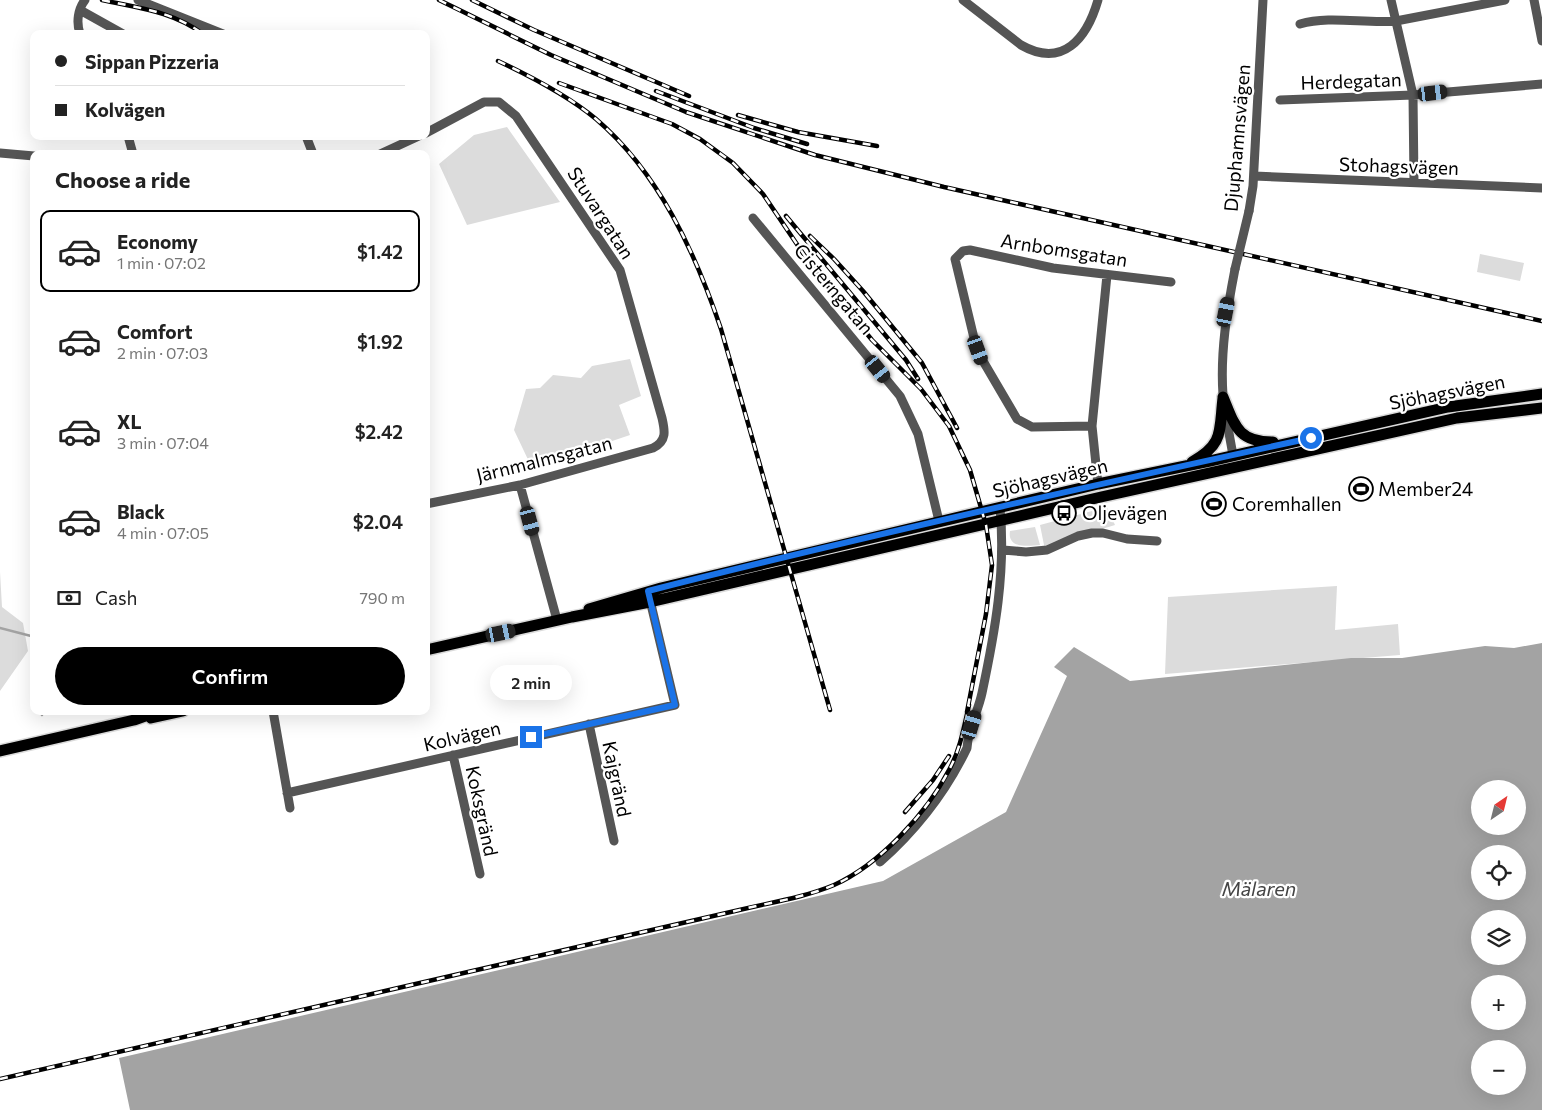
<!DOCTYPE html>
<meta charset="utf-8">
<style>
:root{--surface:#fff;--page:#f2f2f2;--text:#222;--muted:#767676;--line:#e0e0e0;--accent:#000}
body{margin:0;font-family:Commissioner,sans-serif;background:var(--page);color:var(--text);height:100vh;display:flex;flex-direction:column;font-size:19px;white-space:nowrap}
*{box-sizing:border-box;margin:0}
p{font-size:16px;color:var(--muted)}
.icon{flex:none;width:28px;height:28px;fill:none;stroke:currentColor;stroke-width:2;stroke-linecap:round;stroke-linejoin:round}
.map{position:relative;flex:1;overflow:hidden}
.details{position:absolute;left:30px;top:150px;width:400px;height:565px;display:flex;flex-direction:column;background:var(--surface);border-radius:10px;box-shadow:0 5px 20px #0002}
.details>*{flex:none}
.top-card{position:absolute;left:30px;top:30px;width:400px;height:110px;border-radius:10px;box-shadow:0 5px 20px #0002;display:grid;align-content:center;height:110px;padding:0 25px;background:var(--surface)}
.needle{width:32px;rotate:35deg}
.tools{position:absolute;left:1471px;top:780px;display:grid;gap:10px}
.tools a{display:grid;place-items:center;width:55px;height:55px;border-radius:50%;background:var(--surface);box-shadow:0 5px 20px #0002;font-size:25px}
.end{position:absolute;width:22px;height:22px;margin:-11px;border:6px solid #1a73e8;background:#fff;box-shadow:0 0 0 2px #fff}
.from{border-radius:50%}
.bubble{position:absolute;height:35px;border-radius:18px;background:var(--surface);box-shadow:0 5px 20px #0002;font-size:16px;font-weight:600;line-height:35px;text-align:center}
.car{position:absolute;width:15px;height:30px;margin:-15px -8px;border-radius:6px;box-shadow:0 0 4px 1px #0007;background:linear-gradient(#222 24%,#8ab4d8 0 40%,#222 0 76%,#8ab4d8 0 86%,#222 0)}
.top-card b{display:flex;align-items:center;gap:18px;height:48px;font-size:19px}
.top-card b+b{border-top:1px solid var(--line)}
.top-card i{width:12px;height:12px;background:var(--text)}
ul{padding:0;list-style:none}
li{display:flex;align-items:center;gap:15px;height:82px;margin:0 10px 8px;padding:0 15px;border:2px solid transparent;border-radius:10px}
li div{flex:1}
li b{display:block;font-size:19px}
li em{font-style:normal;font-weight:600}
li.on{border-color:var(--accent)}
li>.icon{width:45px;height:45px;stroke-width:1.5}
h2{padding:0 25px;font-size:22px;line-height:60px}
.pay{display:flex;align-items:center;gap:12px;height:55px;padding:0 25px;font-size:19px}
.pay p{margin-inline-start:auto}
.cta{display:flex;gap:10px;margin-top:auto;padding:10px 25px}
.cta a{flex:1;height:58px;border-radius:30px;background:var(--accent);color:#fff;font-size:20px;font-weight:600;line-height:58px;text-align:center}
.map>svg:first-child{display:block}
.green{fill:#dcdcdc}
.water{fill:#a3a3a3;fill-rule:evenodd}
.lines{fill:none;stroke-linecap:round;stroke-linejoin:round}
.stream{stroke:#a3a3a3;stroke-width:2.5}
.major-casing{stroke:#dbdbdb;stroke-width:14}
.minor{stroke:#555;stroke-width:9}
.major{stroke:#000;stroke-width:11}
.rail-casing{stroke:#000;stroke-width:4.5}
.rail{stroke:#fff;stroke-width:2.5;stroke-dasharray:8;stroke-linecap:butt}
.minor-bridge{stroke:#555;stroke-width:9}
.route{stroke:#1a73e8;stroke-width:6}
.labels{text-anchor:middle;stroke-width:4.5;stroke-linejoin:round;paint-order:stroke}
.street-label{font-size:19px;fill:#000;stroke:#fff}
.poi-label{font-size:19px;fill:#000;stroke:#fff;text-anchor:start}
.water-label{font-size:20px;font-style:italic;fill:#444;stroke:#fff}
</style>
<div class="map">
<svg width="1542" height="1110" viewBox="0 0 1542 1110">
<rect width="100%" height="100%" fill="#fff"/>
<!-- green -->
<path class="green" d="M507,127L560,202L467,225L439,164L474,135Z
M1480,254L1524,263L1520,281L1477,272Z
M630,359L641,396L619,405L630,435L532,468L514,430L526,389L540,388L553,375L581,378L592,366Z
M1107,507L1115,525L1089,533L1045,550L1040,525Z
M1035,527L1040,545C1029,546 1007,549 1010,531Z
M0,572L2,607L23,623L28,651L0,691Z
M1337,586L1335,630L1398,624L1400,655L1165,674L1168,597Z"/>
<!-- water -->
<path class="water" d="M1542,643V1110H130L119,1058L883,881L1006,812L1067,676L1054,667L1074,647L1130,681L1351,658H1402L1485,646L1514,648ZM1480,789H1518V826H1480ZM1480,854H1518V891H1480ZM1480,919H1518V956H1480ZM1480,984H1518V1021H1480ZM1480,1049H1518V1086H1480Z"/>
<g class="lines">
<!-- stream -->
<path class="stream" d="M0,628L31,636L34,640
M42,715L43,711"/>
<!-- major casing -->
<g class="major-casing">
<path id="major" d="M1223,397C1235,426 1238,442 1273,442
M1192,462C1224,444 1219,432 1223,398
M589,609L661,588L1098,484L1210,461L1448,407L1542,394
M426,650L572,617L650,602L1101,497L1457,418L1542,408
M151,718L183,711
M0,751L134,720L159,711"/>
</g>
<!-- minor -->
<path class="minor" d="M138,0L223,34
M963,0L1021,45C1063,69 1087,38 1098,0
M1391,0L1413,95L1414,182
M1534,0L1542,41
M80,10L123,34
M1300,24C1330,15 1365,24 1396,21L1505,0
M80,34C76,22 78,9 85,0
M1280,100L1413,95L1542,84
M426,133L484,102H499L516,116L620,270L662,418C665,431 667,441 653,448L520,485L426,504
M128,136L133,154
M306,136L313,154
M0,153L34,156
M380,154L419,136
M1254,176L1542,188
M1249,211L1253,186L1263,0
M753,218L900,396L918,434L939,521
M1092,426L1032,427L1017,419L983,361L974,338L955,259L963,251L970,250L1053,268L1171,282
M1233,456C1230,436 1225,416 1223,395C1220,353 1227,310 1235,269
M1098,484L1092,426L1107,275
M520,485L557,620
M1003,550L1026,552L1047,550L1078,536L1092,533H1103L1127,539L1157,541
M273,711L290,808
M589,724L614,841
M453,755L480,874
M287,793L675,705L649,596
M880,862C916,830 946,792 967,748C968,729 978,712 982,693C995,632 1006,571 1000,508"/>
<!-- major -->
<use href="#major" class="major"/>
<!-- rail casing -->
<g class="rail-casing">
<path id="rail" d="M102,0C138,8 172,11 203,34
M439,0L551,55L686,112L815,155L944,187L1542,321
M472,0L534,30L689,96
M498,61C532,77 567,95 596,119C659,173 695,252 721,329L830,710
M559,83L672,124L700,139L733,163L763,194L813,268L872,340L921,389L949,426L970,470L986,525L992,565L986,614L967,712
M656,91L754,128L807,144
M738,115L798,132L877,146
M786,216L906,360L918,379
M810,236L834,259L863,291L922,363L957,428
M905,812L933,780L949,756
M0,1079L735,911C767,903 803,898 834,885C879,865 927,813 949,770C960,750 964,727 969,705"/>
</g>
<!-- rail -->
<use href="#rail" class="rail"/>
<!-- minor-bridge -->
<path class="minor-bridge" d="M1235,269L1249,211"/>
</g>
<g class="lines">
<!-- route -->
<path class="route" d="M531,737L675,705L648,591C868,535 1089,486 1311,438"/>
</g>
<!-- icons -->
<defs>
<g id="stadium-ring" transform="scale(1.25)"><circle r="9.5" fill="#fff" stroke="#000" stroke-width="1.5"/><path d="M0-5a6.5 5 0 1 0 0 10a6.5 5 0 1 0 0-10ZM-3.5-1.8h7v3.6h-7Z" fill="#000"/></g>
<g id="bus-ring" transform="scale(1.25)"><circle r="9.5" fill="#fff" stroke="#000" stroke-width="1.5"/><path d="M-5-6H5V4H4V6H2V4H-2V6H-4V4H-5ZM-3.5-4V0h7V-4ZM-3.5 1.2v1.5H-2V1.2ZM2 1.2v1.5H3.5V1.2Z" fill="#000"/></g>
</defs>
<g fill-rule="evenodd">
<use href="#stadium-ring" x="1361" y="489"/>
<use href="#stadium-ring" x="1214" y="504"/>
<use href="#bus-ring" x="1064" y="513"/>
</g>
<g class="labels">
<!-- street labels -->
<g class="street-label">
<text transform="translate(1351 81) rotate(-2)" y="7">Herdegatan</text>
<text transform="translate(1237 138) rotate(-85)" y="7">Djuphamnsvägen</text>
<text transform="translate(1399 166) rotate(2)" y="7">Stohagsvägen</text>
<text transform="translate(601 213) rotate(57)" y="7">Stuvargatan</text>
<text transform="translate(1064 250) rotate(9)" y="7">Arnbomsgatan</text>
<text transform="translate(834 289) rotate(50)" y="7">Cisterngatan</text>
<text transform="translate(1447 392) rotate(-11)" y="7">Sjöhagsvägen</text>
<text transform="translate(544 459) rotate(-14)" y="7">Järnmalmsgatan</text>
<text transform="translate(1050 478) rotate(-13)" y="7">Sjöhagsvägen</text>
<text transform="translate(462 736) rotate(-13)" y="7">Kolvägen</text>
<text transform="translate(617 779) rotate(78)" y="7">Kajgränd</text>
<text transform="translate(482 811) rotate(78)" y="7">Koksgränd</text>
</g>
<!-- poi labels -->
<g class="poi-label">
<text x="1378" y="496">Member24</text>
<text x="1232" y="511">Coremhallen</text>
<text x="1082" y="520">Oljevägen</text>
</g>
<!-- water labels -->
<g class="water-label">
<text x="1259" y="896">Mälaren</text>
</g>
</g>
</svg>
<div class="tools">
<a><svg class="needle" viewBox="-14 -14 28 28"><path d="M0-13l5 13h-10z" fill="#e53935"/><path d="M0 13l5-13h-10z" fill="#767676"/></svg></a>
<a><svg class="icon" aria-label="locate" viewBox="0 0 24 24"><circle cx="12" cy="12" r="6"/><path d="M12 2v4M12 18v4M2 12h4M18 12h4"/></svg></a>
<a><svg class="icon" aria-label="layers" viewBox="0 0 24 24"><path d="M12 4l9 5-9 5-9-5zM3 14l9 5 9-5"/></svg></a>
<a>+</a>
<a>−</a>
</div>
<i class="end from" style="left:1311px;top:438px"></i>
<i class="end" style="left:531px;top:737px"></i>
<div class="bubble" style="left:490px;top:665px;width:82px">2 min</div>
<i class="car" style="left:1433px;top:93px;rotate:83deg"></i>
<i class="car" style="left:1226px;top:312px;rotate:11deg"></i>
<i class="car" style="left:978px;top:350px;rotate:160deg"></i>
<i class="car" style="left:878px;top:369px;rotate:141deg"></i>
<i class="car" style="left:530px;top:521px;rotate:165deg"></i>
<i class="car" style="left:501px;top:633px;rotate:78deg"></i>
<i class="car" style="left:972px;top:725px;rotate:17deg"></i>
<div class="top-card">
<b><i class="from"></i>Sippan Pizzeria</b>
<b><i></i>Kolvägen</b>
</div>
<section class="details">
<h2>Choose a ride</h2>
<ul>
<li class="on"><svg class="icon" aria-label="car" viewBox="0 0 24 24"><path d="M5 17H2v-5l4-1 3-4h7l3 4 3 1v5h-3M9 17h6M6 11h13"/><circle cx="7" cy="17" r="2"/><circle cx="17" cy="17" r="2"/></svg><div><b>Economy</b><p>1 min · 07:02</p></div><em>$1.42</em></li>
<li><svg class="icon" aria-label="car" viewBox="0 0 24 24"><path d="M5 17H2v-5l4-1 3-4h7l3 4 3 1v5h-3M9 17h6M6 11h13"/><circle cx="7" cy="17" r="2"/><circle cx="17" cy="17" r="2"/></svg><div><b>Comfort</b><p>2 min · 07:03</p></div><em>$1.92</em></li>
<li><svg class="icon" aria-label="car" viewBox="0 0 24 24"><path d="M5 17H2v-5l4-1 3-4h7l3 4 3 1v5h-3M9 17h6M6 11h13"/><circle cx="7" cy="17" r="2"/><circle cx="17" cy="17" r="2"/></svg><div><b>XL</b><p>3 min · 07:04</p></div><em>$2.42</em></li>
<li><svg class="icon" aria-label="car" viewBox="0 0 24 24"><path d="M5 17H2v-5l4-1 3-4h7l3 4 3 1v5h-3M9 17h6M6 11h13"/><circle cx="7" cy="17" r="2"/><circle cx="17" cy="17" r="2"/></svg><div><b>Black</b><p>4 min · 07:05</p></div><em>$2.04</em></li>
</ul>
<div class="pay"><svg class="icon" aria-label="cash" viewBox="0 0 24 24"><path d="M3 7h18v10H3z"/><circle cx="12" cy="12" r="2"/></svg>Cash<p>790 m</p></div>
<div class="cta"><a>Confirm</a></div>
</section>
</div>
